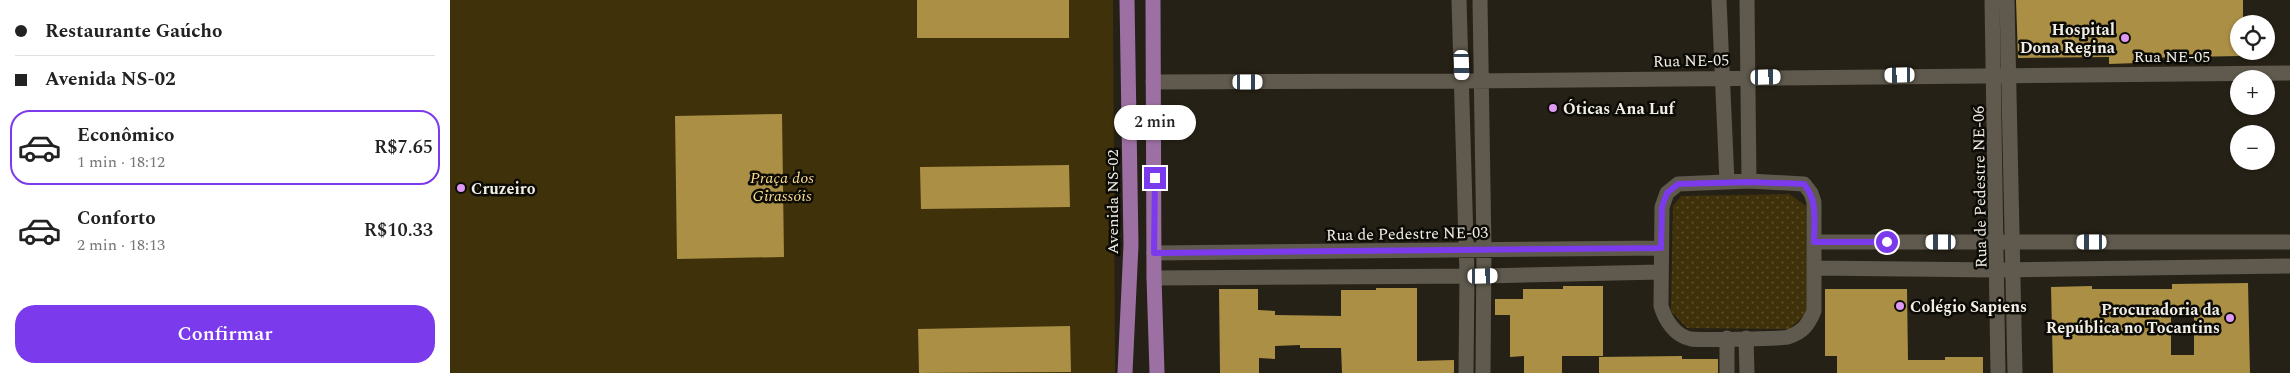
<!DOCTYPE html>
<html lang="pt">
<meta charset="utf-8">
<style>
:root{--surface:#fff;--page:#f6f6f6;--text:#222;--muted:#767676;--line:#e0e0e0;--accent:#7c3aed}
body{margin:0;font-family:Spectral,serif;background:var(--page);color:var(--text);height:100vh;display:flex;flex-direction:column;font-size:19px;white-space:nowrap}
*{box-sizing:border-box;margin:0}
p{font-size:16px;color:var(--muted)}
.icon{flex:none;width:28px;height:28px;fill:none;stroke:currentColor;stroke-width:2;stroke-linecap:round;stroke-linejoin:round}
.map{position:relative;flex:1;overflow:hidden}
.details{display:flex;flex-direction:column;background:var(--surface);width:450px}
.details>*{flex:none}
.hud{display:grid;align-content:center;height:110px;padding:0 15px;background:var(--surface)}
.controls{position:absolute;left:1780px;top:15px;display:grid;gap:10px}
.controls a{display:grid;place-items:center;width:45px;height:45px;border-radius:50%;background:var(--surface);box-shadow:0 1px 4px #0004;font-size:25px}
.end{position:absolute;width:22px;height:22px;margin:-11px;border:6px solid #7c3aed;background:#fff;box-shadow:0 0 0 2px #fff}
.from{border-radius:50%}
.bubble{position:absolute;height:35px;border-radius:18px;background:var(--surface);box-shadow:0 1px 4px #0004;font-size:16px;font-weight:600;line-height:35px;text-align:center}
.car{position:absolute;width:15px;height:30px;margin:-15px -8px;border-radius:6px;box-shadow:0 0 4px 1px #0007;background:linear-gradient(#fff 24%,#345 0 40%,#fff 0 76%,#345 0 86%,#fff 0)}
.hud b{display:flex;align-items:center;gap:18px;height:48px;font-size:19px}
.hud b+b{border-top:1px solid var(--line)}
.hud i{width:12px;height:12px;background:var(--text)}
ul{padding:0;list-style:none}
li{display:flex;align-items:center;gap:15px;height:75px;margin:0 10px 8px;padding:0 5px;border:2px solid transparent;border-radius:20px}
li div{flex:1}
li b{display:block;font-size:19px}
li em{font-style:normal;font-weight:600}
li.active{border-color:var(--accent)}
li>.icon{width:45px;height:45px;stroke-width:1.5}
.button{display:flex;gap:10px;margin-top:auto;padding:10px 15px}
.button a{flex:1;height:58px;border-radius:20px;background:var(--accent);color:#fff;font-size:20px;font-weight:600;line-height:58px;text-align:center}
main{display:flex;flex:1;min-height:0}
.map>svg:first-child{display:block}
.grass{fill:url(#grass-dots)}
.green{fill:#3f3109}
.building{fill:#ab8f45;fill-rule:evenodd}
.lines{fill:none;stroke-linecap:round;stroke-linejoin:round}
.street{stroke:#5f5a4d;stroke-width:15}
.primary{stroke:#9c70a2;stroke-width:15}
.route{stroke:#7c3aed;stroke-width:6}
.poi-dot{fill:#dd99f3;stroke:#0d0b06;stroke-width:2}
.labels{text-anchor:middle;stroke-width:5;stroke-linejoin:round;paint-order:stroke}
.poi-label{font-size:16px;font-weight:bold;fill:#f1eee6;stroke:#0d0b06;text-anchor:start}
.street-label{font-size:16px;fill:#f1eee6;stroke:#0d0b06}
.park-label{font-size:16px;font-style:italic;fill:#fbdd8e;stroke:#0d0b06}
</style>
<main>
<section class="details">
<div class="hud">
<b><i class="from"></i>Restaurante Gaúcho</b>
<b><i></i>Avenida NS-02</b>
</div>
<ul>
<li class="active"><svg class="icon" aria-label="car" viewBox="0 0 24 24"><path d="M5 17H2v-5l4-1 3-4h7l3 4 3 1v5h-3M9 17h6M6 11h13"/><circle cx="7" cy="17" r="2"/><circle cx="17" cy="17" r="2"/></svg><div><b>Econômico</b><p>1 min · 18:12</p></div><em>R$7.65</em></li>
<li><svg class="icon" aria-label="car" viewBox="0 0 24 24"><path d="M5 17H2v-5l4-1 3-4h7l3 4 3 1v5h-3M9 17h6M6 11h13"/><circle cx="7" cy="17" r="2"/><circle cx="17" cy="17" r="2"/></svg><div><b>Conforto</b><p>2 min · 18:13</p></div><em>R$10.33</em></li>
</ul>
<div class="button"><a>Confirmar</a></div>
</section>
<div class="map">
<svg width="1840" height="373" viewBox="0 0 1840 373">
<defs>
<pattern id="grass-dots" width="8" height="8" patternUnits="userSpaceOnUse" patternTransform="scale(1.25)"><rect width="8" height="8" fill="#3f3109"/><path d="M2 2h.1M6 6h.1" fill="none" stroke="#5b4f2d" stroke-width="1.8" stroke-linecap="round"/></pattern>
</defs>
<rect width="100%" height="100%" fill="#262116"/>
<!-- grass -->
<path class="grass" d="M1339,194L1356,206L1357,313L1339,329L1237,328L1221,311L1223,206L1231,196Z"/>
<!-- green -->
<path class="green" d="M0,0H663L665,373H0Z"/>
<!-- building -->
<path class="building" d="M467,0H619V38H467Z
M1566,0H1793V24H1789V56L1688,58V63L1659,64V57L1568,58Z
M332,114L334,257L227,259L225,116Z
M619,165L620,207L471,209L470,167Z
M1798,283L1800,373H1603L1601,287L1642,286V289H1722V284ZM1721,308H1744V355H1721Z
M1113,286H1153V356H1112V373H1074V356L1060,357V315H1045V299H1073V289H1113Z
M926,288H967V361L1004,360V373H892L891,348H850V345L825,346V359L809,358V373H770L769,289H808V310L825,311V315L891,316V290H926Z
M1375,289H1457L1458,360H1495V357H1533V373H1387V356H1375Z
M620,326L621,372L469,373L468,329Z
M1232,356V359H1268V373H1149V357Z"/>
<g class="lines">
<!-- street -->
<path class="street" d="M1009,0L1017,276L1016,373
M1030,0L1034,249L1033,373
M1269,0L1277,182
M1297,0L1299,181
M1542,0L1548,373
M1557,0L1565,373
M703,82L1012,81L1840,73
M1299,181L1354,184L1361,193L1364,202V311C1358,325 1353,332 1338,337C1332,339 1249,340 1241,339C1225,336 1215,320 1211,306L1212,207L1217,193L1228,184Z
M1364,242H1840
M704,253L1211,248
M1364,268L1547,270L1840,266
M704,278L1033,276L1211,272
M1296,338L1297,373
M1277,373V338"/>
<!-- primary -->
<path class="primary" d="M703,0L704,278L707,373
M675,373L681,245L677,0"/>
</g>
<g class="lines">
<!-- route -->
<path class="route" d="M705,178L704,253L1211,248L1212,207L1217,193L1228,184L1299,182L1354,184C1368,201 1364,221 1364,242H1437"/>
</g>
<!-- markers -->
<g class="poi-dot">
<circle cx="1675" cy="38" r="5"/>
<circle cx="1103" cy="108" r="5"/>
<circle cx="11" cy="188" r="5"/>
<circle cx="1450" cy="306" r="5"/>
<circle cx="1780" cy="318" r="5"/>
</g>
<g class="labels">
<!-- poi labels -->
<g class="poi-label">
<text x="1665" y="35" text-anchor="end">Hospital<tspan x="1665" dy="18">Dona Regina</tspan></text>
<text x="1113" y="114">Óticas Ana Luf</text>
<text x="21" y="194">Cruzeiro</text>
<text x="1460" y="312">Colégio Sapiens</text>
<text x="1770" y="315" text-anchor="end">Procuradoria da<tspan x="1770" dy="18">República no Tocantins</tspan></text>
</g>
<!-- street labels -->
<g class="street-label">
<text x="1722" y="62">Rua NE-05</text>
<text transform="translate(1241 60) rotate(-1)" y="6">Rua NE-05</text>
<text transform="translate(1529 187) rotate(-91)" y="6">Rua de Pedestre NE-06</text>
<text transform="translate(662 202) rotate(-90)" y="6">Avenida NS-02</text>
<text transform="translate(957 233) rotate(-1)" y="6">Rua de Pedestre NE-03</text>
</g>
<!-- park labels -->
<g class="park-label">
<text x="332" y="183">Praça dos<tspan x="332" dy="18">Girassóis</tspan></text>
</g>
</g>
</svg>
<div class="controls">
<a><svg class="icon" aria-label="locate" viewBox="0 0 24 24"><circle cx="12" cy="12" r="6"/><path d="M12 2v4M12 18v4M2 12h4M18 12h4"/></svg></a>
<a>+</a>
<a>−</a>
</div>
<i class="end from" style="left:1437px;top:242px"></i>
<i class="end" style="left:705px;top:178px"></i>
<div class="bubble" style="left:664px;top:105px;width:82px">2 min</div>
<i class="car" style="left:1012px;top:65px;rotate:178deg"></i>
<i class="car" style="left:1450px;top:75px;rotate:269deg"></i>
<i class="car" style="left:1316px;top:77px;rotate:89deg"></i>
<i class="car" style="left:798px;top:82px;rotate:90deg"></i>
<i class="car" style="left:1491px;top:242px;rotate:270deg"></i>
<i class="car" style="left:1642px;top:242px;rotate:270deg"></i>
<i class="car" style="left:1033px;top:276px;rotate:89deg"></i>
</div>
</main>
